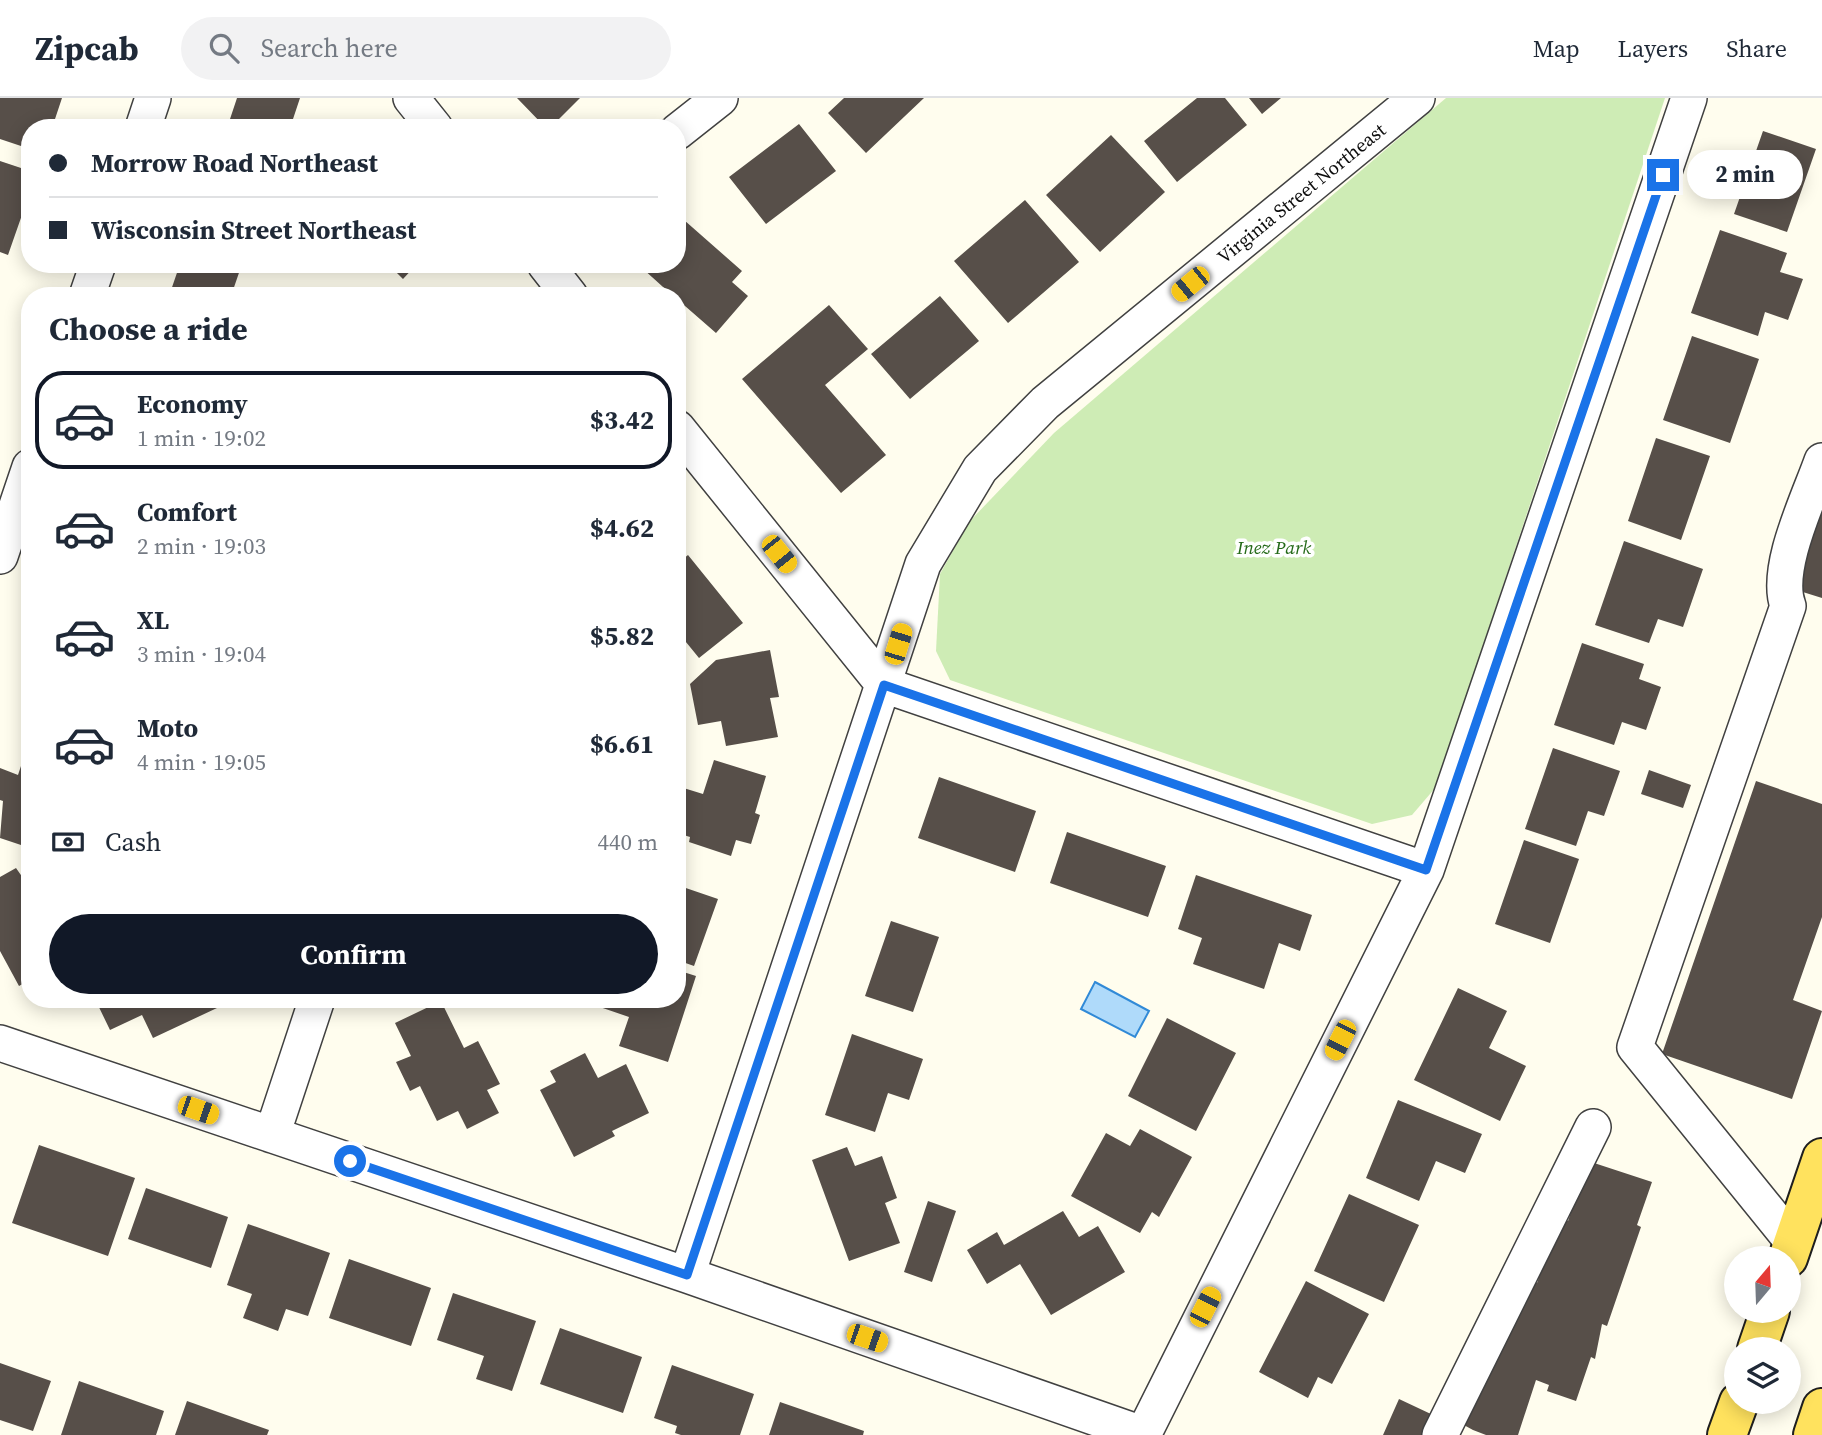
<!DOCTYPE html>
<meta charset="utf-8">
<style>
:root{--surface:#fff;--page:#f2f2f3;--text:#1f2937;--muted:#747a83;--line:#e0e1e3;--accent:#111827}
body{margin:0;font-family:"Source Serif 4",serif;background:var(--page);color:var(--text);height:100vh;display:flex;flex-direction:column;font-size:26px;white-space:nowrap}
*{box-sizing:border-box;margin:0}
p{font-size:23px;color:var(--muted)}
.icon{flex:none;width:38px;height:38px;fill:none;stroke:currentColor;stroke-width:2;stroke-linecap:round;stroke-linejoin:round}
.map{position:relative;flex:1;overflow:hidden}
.sheet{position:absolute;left:21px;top:189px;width:665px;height:721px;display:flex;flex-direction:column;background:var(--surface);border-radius:28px;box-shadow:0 4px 18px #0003}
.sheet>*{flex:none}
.banner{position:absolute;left:21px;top:21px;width:665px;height:154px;border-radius:28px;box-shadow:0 4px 18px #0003;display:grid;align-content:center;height:154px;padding:0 28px;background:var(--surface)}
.needle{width:46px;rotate:19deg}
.tools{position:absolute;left:1724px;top:1148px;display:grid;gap:14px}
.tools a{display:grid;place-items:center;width:77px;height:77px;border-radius:50%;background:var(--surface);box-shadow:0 4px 18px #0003;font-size:35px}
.end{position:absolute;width:32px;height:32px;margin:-16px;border:9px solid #1a73e8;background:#fff;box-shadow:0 0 0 4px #fff}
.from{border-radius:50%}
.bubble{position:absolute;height:49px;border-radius:24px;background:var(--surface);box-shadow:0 4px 18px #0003;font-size:23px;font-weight:700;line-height:49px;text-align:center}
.car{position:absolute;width:21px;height:42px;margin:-21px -10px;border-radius:9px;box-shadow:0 0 5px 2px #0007;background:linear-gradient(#f5c518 24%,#345 0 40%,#f5c518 0 76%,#345 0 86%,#f5c518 0)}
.banner b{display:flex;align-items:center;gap:24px;height:66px;font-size:26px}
.banner b+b{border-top:2px solid var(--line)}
.banner i{width:18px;height:18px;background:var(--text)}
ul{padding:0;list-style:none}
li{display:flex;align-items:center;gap:21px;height:98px;margin:0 14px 10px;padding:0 14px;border:4px solid transparent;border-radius:28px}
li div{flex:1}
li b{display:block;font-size:26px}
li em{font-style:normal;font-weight:700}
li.active{border-color:var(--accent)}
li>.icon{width:63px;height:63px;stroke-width:1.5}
h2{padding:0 28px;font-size:32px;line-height:84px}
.pay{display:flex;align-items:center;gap:18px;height:77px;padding:0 28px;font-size:26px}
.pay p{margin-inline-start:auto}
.cta{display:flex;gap:14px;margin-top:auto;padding:14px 28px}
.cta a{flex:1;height:80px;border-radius:42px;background:var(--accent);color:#fff;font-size:28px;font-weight:700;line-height:80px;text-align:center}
header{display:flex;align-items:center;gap:42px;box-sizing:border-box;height:98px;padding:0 35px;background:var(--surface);border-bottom:2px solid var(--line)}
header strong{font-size:33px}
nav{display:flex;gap:38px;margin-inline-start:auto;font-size:24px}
.search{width:490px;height:63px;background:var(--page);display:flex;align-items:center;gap:18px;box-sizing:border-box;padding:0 24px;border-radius:38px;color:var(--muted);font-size:26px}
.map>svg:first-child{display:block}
.green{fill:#ceecb5}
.water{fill:#afdafa;stroke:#318ad7;stroke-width:2}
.building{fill:#574f49}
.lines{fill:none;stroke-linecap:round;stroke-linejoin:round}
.minor-casing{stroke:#414141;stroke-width:38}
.major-casing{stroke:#1f1f1f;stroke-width:42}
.minor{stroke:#fff;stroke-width:35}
.major{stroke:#ffe25e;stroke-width:38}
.route{stroke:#1a73e8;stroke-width:9}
.labels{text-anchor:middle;stroke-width:7;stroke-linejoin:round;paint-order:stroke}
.street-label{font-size:19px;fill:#0e0e0e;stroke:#fff}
.park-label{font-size:19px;font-style:italic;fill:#256a19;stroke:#fff}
</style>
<header>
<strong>Zipcab</strong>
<div class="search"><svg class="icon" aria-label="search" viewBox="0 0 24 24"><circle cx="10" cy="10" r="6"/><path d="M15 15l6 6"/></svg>Search here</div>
<nav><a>Map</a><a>Layers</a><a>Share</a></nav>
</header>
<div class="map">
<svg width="1822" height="1337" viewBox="0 0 1822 1337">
<rect width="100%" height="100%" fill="#fffdee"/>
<!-- green -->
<path class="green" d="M1446,0H1665L1436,689L1412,717L1372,726L950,582L936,553L940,476L969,424L1054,335Z"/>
<!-- water -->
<path class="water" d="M1095,884L1149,913L1135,939L1081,911Z"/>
<!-- building -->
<path class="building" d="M0,0H62L52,30H30V51L0,41Z
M237,0H300L290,30H227Z
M517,0H580L550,30H546Z
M844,0H924L866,55L828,15Z
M1197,0H1225L1247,27L1177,84L1144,43Z
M1249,0H1281L1262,16Z
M799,26L836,73L766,126L729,79Z
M1763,33L1816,51L1787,134L1734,116Z
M1111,37L1165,94L1100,154L1046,97Z
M0,63L30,73V94L8,157L0,154Z
M1025,102L1079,164L1008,225L954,163Z
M684,122L742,173L732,184L748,198L716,235L677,201V198H673L642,170L645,166H677V130Z
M1720,132L1787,155L1780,174L1803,181L1788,222L1765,214L1758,238L1691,215Z
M180,166H242L231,198H169Z
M388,166H417L403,181Z
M940,198L979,243L910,301L871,256Z
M829,207L868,251L825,287L886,357L841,395L742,281Z
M1692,238L1759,261L1730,345L1663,322Z
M1656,340L1710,358L1681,442L1628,423Z
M1822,397V500L1790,490Z
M1624,443L1703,471L1683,529L1658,521L1649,545L1595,527Z
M688,457L743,525L699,560L677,533V466Z
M1582,545L1644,566L1639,581L1661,589L1646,632L1622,624L1614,647L1554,627Z
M770,552L779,599L770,600L778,639L726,648L721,623L698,627L690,586L716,562Z
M1553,650L1620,673L1604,718L1588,713L1576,748L1525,731Z
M25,656L30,657V750L0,740L3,703L0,702V670L18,677Z
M714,662L766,678L755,715L760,717L751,746L736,742L731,758L689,744L690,739L677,735V688L703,696Z
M1649,672L1691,687L1683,710L1641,696Z
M939,679L1036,713L1015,774L918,740Z
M1756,683L1822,706V819L1793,902L1822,913L1792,1001L1662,956Z
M1067,734L1166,768L1148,819L1050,785Z
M1524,742L1579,761L1550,845L1495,826Z
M16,770L30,790V882L19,888L0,853V779Z
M1196,777L1312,817L1300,853L1279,845L1264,891L1193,866L1202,840L1178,831Z
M677,787L718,801L694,868L677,862Z
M891,823L939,839L913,914L865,898Z
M677,872L696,878L668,964L619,948L629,919L594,907L595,901H677Z
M1458,890L1507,913L1489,950L1526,968L1500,1023L1414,982Z
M95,901H213L217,910L153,940L142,917L110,932Z
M441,903L464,950L478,943L500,986L487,992L499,1015L467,1031L458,1013L437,1023L420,988L410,993L396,964L411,958L395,925Z
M1167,920L1236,955L1196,1033L1128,998Z
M852,936L923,961L909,1002L888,995L875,1034L825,1017Z
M585,955L598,980L626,966L649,1015L612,1033L615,1038L574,1059L540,992L556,984L550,973Z
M1398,1002L1482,1036L1465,1075L1436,1063L1419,1103L1366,1080Z
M1140,1031L1192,1059L1159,1119L1152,1114L1140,1135L1071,1098L1106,1035L1130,1048Z
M39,1047L135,1080L108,1158L12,1125Z
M847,1049L855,1068L882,1058L897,1100L885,1105L900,1145L849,1163L812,1062Z
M1588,1063L1652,1084L1637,1127L1641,1129L1607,1228L1602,1226L1595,1261L1591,1259L1576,1303L1547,1293L1549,1287L1536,1282L1518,1337H1486L1473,1332L1462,1326L1528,1182L1537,1185L1559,1120L1568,1123Z
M146,1090L228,1119L211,1170L128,1141Z
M1349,1096L1419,1127L1384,1204L1314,1173Z
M928,1103L956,1113L932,1184L904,1174Z
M1063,1113L1079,1139L1098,1128L1125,1174L1051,1217L1020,1166L987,1186L967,1152L997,1134L1004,1147Z
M248,1126L330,1155L308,1218L286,1211L278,1233L243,1220L252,1196L227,1187Z
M349,1161L431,1190L411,1248L329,1220Z
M1306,1183L1369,1216L1332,1286L1318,1279L1308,1300L1259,1274Z
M453,1195L536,1223L512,1293L476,1281L484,1258L437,1242Z
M560,1230L642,1259L623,1315L540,1286Z
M0,1265L51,1283L33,1333L0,1322Z
M672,1267L754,1296L740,1337H681L675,1335L677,1328L654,1320Z
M79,1283L164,1313L156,1337H61Z
M1399,1301L1433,1317L1424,1337H1383Z
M187,1303L269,1332L267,1337H175Z
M780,1304L864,1333L863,1337H769Z"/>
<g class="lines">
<!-- minor casing -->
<g class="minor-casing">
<path id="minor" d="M411,0L435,30
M143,30L153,0
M677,34L720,0
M545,166L570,198
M87,198L98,166
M677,330L884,587L1426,772
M0,458L30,369
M0,945L687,1177L1145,1337
M272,1037L317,901
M1793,1144L1635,949L1788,508C1774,471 1809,400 1822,363
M687,1177L923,466L980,371L1045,305L1417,0
M1143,1337L1426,772L1689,0
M1440,1337L1593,1029"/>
</g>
<!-- major casing -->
<g class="major-casing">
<path id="major" d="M1788,1160L1822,1060
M1757,1251L1770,1213
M1727,1337L1739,1304
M1813,1337L1822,1310"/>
</g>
<!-- minor -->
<use href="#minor" class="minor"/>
<!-- major -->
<use href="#major" class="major"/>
</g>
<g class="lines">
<!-- route -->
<path class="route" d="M350,1063L687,1177L884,587L1426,772L1663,77"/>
</g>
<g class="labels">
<!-- street labels -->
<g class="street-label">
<text transform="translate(1301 95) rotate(-39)" y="7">Virginia Street Northeast</text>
</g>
<!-- park labels -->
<g class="park-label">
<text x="1274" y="456">Inez Park</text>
</g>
</g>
</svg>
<div class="tools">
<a><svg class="needle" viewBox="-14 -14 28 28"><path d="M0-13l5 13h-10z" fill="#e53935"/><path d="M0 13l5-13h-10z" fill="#747a83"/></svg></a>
<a><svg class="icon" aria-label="layers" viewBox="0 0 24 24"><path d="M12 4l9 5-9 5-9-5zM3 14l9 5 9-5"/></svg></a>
</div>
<i class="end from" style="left:350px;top:1063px"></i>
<i class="end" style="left:1663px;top:77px"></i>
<div class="bubble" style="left:1687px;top:52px;width:116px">2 min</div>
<i class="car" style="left:1190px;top:186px;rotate:231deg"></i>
<i class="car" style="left:779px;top:456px;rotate:141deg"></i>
<i class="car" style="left:898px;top:546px;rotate:17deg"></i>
<i class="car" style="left:1340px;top:942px;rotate:207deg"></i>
<i class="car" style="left:198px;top:1012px;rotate:109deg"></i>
<i class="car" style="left:1205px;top:1209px;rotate:27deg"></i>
<i class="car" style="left:867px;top:1240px;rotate:109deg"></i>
<div class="banner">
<b><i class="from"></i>Morrow Road Northeast</b>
<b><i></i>Wisconsin Street Northeast</b>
</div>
<section class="sheet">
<h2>Choose a ride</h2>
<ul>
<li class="active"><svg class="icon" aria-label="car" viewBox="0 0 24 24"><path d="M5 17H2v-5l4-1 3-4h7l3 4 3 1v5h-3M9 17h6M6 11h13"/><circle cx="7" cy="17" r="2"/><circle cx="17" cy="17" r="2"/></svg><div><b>Economy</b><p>1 min · 19:02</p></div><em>$3.42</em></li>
<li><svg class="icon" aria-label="car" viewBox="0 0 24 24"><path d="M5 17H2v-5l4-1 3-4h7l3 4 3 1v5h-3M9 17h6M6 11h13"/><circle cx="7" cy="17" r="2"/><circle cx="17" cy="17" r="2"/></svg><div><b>Comfort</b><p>2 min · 19:03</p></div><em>$4.62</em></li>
<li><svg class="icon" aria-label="car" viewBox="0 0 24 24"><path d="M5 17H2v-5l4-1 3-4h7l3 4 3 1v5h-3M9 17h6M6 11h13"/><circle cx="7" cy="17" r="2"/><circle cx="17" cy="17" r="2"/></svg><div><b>XL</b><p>3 min · 19:04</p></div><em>$5.82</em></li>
<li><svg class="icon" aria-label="car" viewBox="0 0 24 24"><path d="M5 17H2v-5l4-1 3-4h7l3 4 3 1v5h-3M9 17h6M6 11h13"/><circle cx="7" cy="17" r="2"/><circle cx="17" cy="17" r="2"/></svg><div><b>Moto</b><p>4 min · 19:05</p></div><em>$6.61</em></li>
</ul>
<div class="pay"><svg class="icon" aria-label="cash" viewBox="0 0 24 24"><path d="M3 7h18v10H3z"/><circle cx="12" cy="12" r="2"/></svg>Cash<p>440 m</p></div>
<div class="cta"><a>Confirm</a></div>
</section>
</div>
